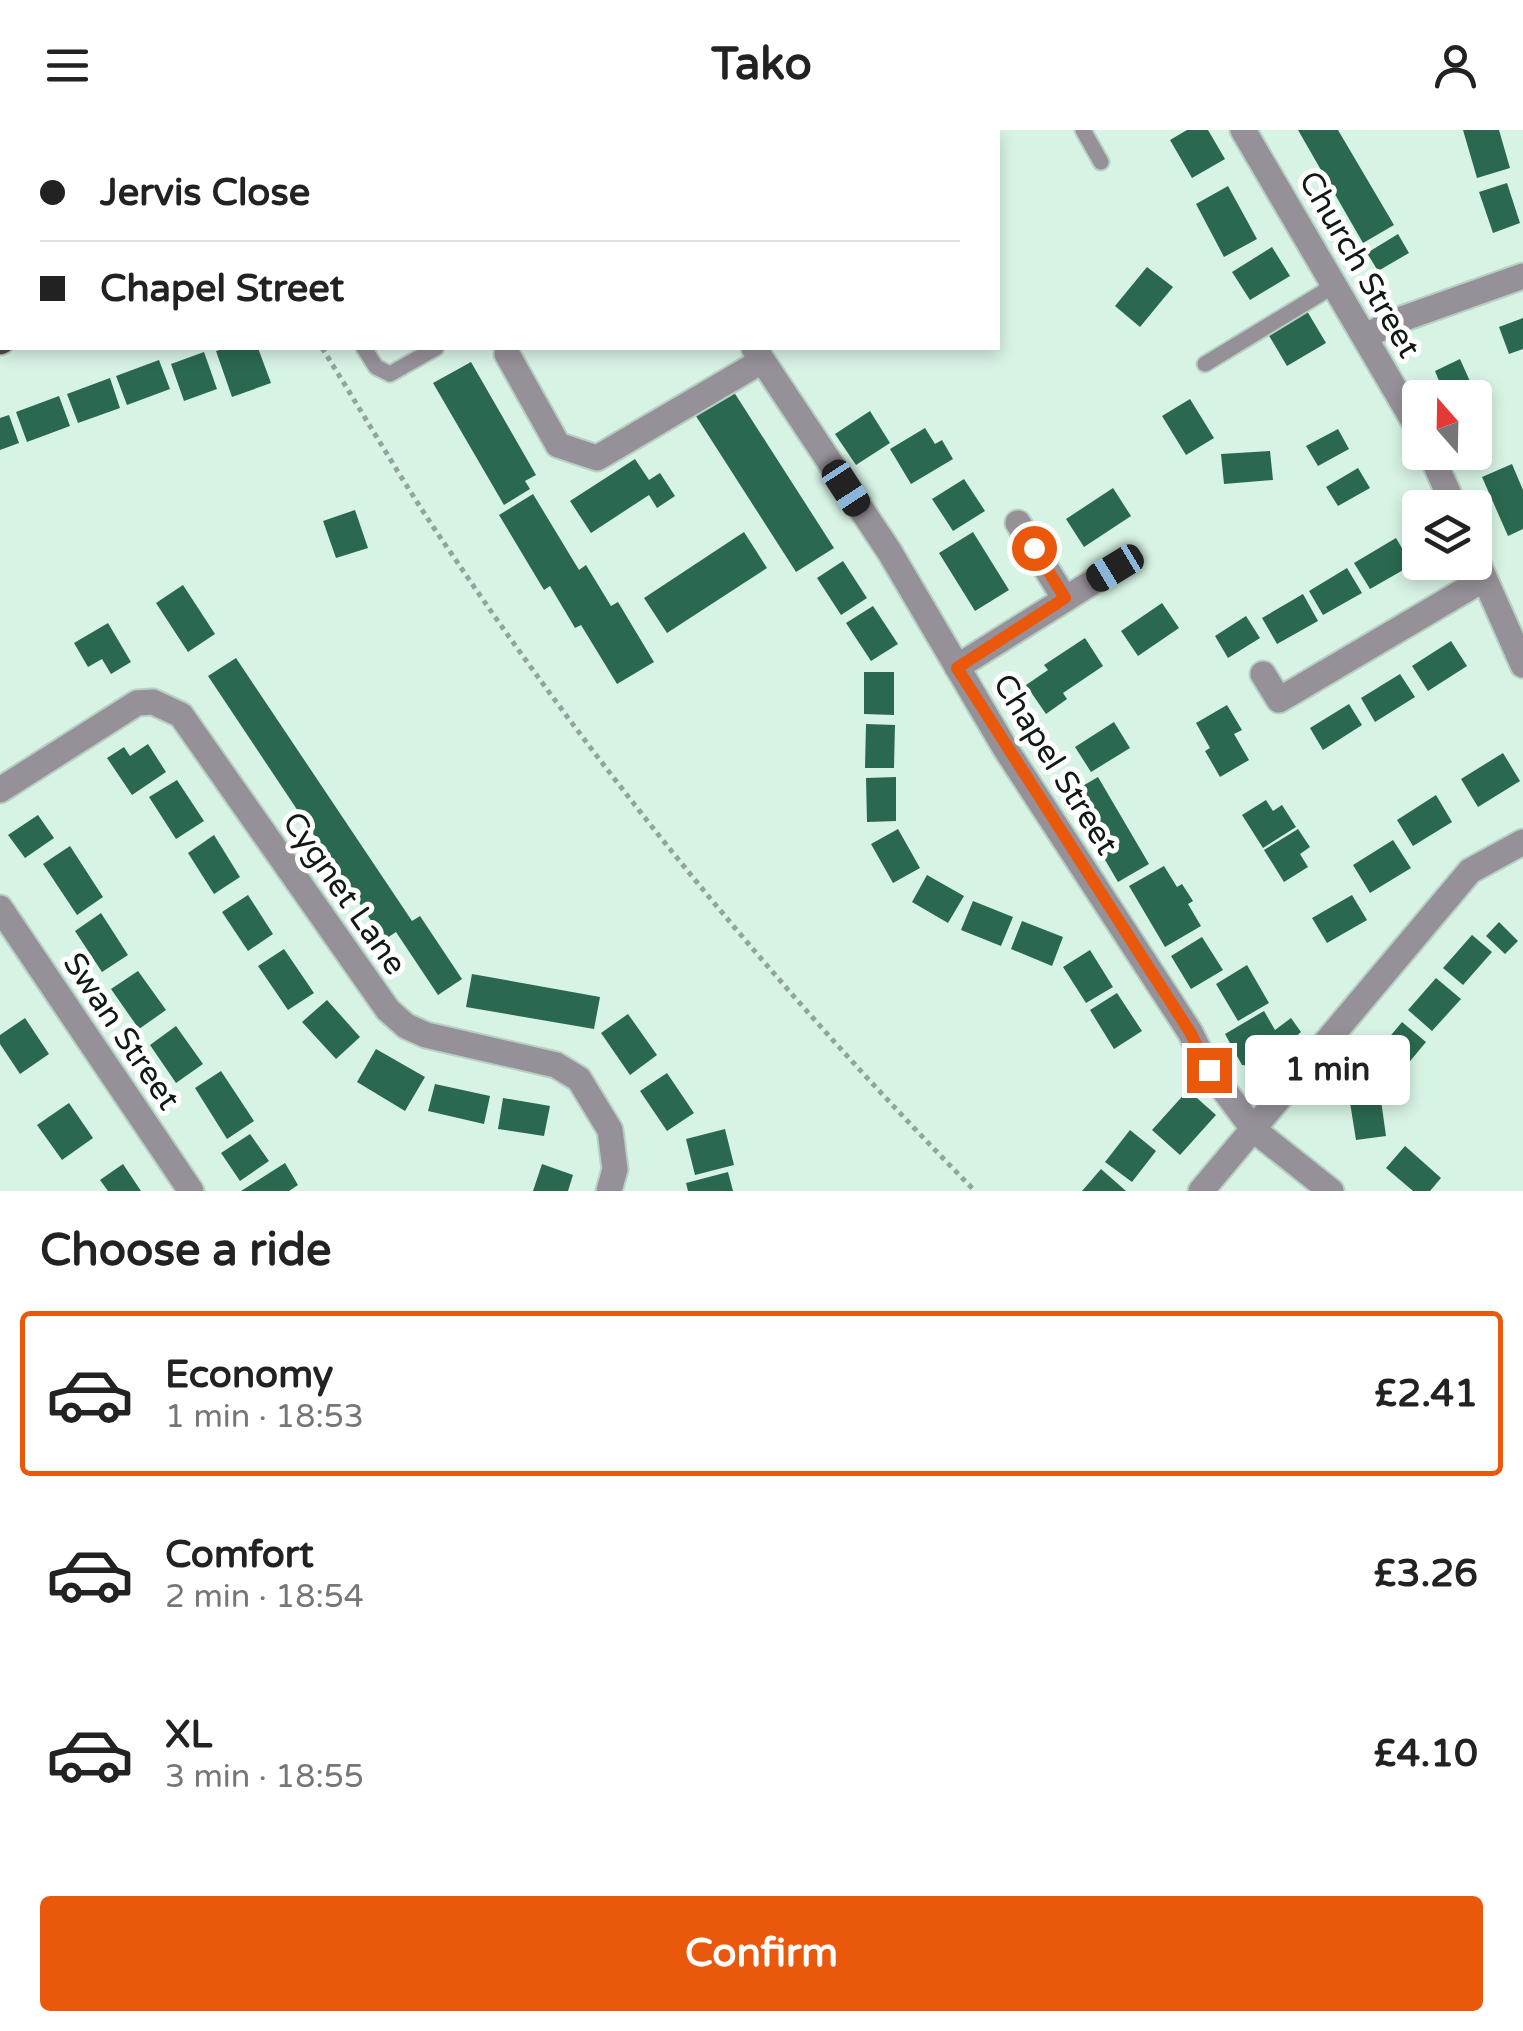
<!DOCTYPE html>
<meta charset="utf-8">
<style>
:root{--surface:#fff;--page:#f6f6f6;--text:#222;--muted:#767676;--line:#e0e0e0;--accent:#ea580c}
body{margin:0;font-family:"Varela Round",sans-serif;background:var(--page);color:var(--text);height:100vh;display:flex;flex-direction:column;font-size:38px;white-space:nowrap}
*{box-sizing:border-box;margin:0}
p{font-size:32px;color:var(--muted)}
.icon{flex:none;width:55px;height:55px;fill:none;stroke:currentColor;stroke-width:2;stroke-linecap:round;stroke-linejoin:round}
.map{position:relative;height:1061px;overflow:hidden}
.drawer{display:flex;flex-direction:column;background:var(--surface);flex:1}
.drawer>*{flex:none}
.guide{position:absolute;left:0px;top:0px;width:1000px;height:220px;box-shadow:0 5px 15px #0003;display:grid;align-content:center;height:220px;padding:0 40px;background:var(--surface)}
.needle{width:65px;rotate:340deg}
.tools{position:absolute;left:1402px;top:250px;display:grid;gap:20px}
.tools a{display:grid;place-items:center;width:90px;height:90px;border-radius:10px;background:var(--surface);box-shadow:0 5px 15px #0003;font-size:50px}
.end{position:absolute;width:45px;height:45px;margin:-22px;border:12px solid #ea580c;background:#fff;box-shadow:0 0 0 5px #fff}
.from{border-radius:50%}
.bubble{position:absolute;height:70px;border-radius:10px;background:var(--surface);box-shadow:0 5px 15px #0003;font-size:32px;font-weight:700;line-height:70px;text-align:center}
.car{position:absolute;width:30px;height:60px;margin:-30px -15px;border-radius:12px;box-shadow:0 0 8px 2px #0007;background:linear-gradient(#222 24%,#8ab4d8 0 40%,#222 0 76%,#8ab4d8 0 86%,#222 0)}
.guide b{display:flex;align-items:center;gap:35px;height:95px;font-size:38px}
.guide b+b{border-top:2px solid var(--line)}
.guide i{width:25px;height:25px;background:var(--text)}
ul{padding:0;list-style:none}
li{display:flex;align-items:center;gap:30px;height:165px;margin:0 20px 15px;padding:0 20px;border:5px solid transparent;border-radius:10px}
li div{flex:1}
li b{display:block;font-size:38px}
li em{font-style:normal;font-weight:700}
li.current{border-color:var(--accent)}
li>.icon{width:90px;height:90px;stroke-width:1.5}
h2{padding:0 40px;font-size:45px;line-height:120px}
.button{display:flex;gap:20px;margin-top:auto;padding:20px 40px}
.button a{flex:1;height:115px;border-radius:10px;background:var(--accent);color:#fff;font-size:40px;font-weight:700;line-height:115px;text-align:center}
header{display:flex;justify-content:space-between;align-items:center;height:130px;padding:0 40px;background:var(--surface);font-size:45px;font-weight:700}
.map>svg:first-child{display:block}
.building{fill:#2a694f}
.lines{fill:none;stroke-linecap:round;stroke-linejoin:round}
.service-casing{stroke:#b7d0c3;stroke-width:19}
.minor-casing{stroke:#b7d0c3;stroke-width:29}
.primary-casing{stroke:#b7d0c3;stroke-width:29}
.path{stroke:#90a69a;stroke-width:5;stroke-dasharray:5 5;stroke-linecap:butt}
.service{stroke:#969099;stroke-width:15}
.minor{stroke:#969099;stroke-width:25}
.primary{stroke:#524756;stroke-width:25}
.route{stroke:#ea580c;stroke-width:12}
.labels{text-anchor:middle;stroke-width:10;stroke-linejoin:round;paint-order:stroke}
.street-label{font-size:32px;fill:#101a15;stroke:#fff}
</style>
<header><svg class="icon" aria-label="menu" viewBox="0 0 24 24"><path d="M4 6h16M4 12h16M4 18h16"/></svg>Tako<svg class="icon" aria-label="person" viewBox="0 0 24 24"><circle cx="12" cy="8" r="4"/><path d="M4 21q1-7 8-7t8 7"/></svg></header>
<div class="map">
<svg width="1523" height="1061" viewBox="0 0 1523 1061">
<rect width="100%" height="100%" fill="#d7f3e4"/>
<!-- building -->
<path class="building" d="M1187,0H1208L1225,29L1192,48L1170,10Z
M1298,0H1338L1394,95L1363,113Z
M1463,0H1499L1510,38L1477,48Z
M1507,53L1520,93L1493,103L1479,62Z
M1228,56L1257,109L1224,127L1196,74Z
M1398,104L1409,123L1378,141L1367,123Z
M1272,117L1290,146L1250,170L1232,142Z
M1147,137L1173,157L1140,197L1115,176Z
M1307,181L1326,213L1287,236L1268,204Z
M1523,188V219L1509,224L1499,197Z
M226,218H258L271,253L232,267L216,221Z
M204,222L217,259L184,271L171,234Z
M1460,229L1485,285L1475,289V268H1446L1435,241Z
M159,230L170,259L127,275L116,246Z
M471,232L536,345L525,351L530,359L504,375L433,253Z
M110,248L120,278L78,293L67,264Z
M732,259L834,418L796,442L694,283Z
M59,266L70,296L27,312L16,282Z
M1190,269L1214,308L1186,325L1162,286Z
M870,281L890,313L856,335L835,304Z
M9,285L19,313L0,320V288Z
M925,298L935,314L942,310L953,329L911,354L890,319Z
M1338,299L1349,319L1318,336L1306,316Z
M1270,321L1273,350L1224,354L1221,324Z
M635,329L649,350L660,343L675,366L657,378L649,365L591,403L570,371Z
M1512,334L1523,360V399L1508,406L1482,347Z
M1358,338L1370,358L1338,376L1326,357Z
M964,349L985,381L953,401L932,369Z
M1113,358L1131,386L1084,417L1066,389Z
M533,364L579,440L586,435L611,476L618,472L654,532L617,554L581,495L575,498L550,456L544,460L499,385Z
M355,380L368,418L336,428L323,391Z
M744,402L767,438L667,503L644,468Z
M973,402L1009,460L975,481L939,423Z
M1396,408L1412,435L1370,459L1354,433Z
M843,431L867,468L841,485L817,448Z
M1347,438L1362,463L1323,485L1309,461Z
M183,455L215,504L188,522L156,473Z
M1303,464L1318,491L1277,514L1262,488Z
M1162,473L1179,498L1138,526L1121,501Z
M873,476L898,514L871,531L846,493Z
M1246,486L1260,508L1228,528L1215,506Z
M108,493L131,532L111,544L102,529L88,537L74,513Z
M1085,508L1103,536L1063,563L1067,569L1046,584L1026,555L1048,540L1044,535Z
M1451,511L1467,536L1428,561L1412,536Z
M236,528L412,791L420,786L462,849L438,865L396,802L384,810L208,546Z
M864,542H894V585L864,584Z
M1400,544L1415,567L1375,592L1361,568Z
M1349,574L1362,595L1323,620L1310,598Z
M1227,575L1242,600L1234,604L1249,630L1220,647L1205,621L1210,618L1196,593Z
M1114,592L1130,618L1091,642L1075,617Z
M866,594L895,595L894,638H865Z
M148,614L166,642L132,665L107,628L124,617L130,626Z
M1503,623L1520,651L1478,677L1461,649Z
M896,647V691L867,692L866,648Z
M1098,647L1149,734L1118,752L1067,665Z
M177,650L204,691L176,709L149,667Z
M1436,665L1452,692L1413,716L1397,690Z
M1266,670L1273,681L1282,675L1296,697L1263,718L1242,685Z
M38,685L54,708L25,728L8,705Z
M898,699L920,738L893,753L871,714Z
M1298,699L1310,717L1300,724L1308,737L1284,752L1264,720Z
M214,705L240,747L214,764L188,723Z
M1393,710L1411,738L1370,763L1353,735Z
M70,716L103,767L77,785L43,734Z
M1164,736L1177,757L1182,754L1193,771L1188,774L1201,796L1165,817L1129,756Z
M927,745L964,766L948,793L912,772Z
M248,765L273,804L248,821L222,782Z
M1352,765L1367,790L1327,813L1312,788Z
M973,771L1013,787L1001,816L961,800Z
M101,783L128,825L102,842L75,801Z
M1022,791L1063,807L1052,836L1011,819Z
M1499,792L1518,811L1505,824L1486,806Z
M1472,805L1492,822L1463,855L1443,838Z
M1202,807L1223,840L1191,859L1171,826Z
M284,819L314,863L288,880L258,836Z
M1090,820L1113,857L1086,873L1063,837Z
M1247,835L1269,873L1238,891L1216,854Z
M138,841L166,880L139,899L111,859Z
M472,844L600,867L594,899L466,877Z
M1436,848L1461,869L1432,901L1408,880Z
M1117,863L1142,901L1114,919L1090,880Z
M327,870L360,907L336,929L302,892Z
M1264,881L1275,900L1291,888L1301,902L1278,922L1254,936L1242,935L1225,904Z
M628,884L657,925L630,945L601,903Z
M25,888L49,924L20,944L0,914V905Z
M1402,892L1426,912L1396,948L1372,928Z
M176,896L203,934L176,953L150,915Z
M376,919L425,947L405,981L357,952Z
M221,941L254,991L227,1009L195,958Z
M667,943L694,983L667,1001L640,961Z
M435,954L490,966L484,994L428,981Z
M1379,956L1386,1006L1356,1010L1348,960Z
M1188,960L1216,985L1180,1025L1152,1000Z
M503,968L550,976L544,1006L498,999Z
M69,973L93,1008L62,1030L37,995Z
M725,999L734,1035L695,1045L686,1009Z
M1130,1000L1156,1021L1132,1052L1105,1032Z
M250,1004L269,1031L240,1051L221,1023Z
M1405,1016L1441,1048L1430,1061H1413L1386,1038Z
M285,1033L298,1055L289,1061H241Z
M123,1034L141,1061H108L100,1050Z
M542,1034L573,1045L568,1061H533Z
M1101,1039L1126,1061H1082Z
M728,1042L733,1061H688L686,1053Z"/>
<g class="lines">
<!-- service casing -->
<g class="service-casing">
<path id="service" d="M1083,0L1101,32
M364,218L376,237L390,244L436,218
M1205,234L1322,163L1333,151"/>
</g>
<!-- minor casing -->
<g class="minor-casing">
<path id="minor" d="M1243,0L1420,302
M1365,206L1399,190L1523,146
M754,218L889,421L1005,618L1190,902L1209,940L1254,1000L1331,1061
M507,224L558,315L597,328L762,231
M1430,322L1455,378
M1018,393L1065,469
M1475,427L1523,535
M957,537L1115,438
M1263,544L1279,570L1484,449
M0,660L137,573L153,572L181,585L388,880L406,896L426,905L556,935L579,949L610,1000L615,1039L609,1061
M0,778L191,1061
M1201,1061L1470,741L1523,712"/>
</g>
<!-- primary casing -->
<g class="primary-casing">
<path id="primary" d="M621,2L627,0
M0,212L2,211"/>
</g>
<!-- path -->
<path class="path" d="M177,0L178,2
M302,0L303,2
M322,218C365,286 405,357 451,423C605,651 782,865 975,1061"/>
<!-- service -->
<use href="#service" class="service"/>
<!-- minor -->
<use href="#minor" class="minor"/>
<!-- primary -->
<use href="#primary" class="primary"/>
</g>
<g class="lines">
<!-- route -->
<path class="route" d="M1034,418L1065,468L957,538L1190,902L1209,940"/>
</g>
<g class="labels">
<!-- street labels -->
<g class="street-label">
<text transform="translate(1360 134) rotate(60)" y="11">Church Street</text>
<text transform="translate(1056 634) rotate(58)" y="11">Chapel Street</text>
<text transform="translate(345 763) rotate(55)" y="11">Cygnet Lane</text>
<text transform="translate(122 901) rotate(56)" y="11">Swan Street</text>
</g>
</g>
</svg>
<div class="tools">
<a><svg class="needle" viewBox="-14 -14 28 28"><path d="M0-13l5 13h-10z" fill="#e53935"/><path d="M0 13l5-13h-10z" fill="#767676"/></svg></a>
<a><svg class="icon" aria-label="layers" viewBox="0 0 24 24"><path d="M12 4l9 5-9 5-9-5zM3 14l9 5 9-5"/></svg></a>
</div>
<i class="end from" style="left:1034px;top:418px"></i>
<i class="end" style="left:1209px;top:940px"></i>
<div class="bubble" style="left:1245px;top:905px;width:165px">1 min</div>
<i class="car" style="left:846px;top:358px;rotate:147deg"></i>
<i class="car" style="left:1115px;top:438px;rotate:239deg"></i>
<div class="guide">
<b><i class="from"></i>Jervis Close</b>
<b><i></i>Chapel Street</b>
</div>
</div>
<section class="drawer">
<h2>Choose a ride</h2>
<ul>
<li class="current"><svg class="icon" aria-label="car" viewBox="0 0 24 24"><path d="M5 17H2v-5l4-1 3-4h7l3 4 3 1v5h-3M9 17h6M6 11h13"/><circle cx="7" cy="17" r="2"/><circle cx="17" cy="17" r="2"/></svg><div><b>Economy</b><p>1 min · 18:53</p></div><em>£2.41</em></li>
<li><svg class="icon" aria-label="car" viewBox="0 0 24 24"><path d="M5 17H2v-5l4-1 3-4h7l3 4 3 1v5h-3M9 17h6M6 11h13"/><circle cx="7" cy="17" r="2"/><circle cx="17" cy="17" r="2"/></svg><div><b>Comfort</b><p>2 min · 18:54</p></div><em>£3.26</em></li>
<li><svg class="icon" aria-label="car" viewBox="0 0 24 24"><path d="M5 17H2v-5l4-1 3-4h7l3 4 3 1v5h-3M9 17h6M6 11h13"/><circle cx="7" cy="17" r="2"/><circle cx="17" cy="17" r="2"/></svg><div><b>XL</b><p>3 min · 18:55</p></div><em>£4.10</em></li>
</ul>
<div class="button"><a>Confirm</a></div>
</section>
